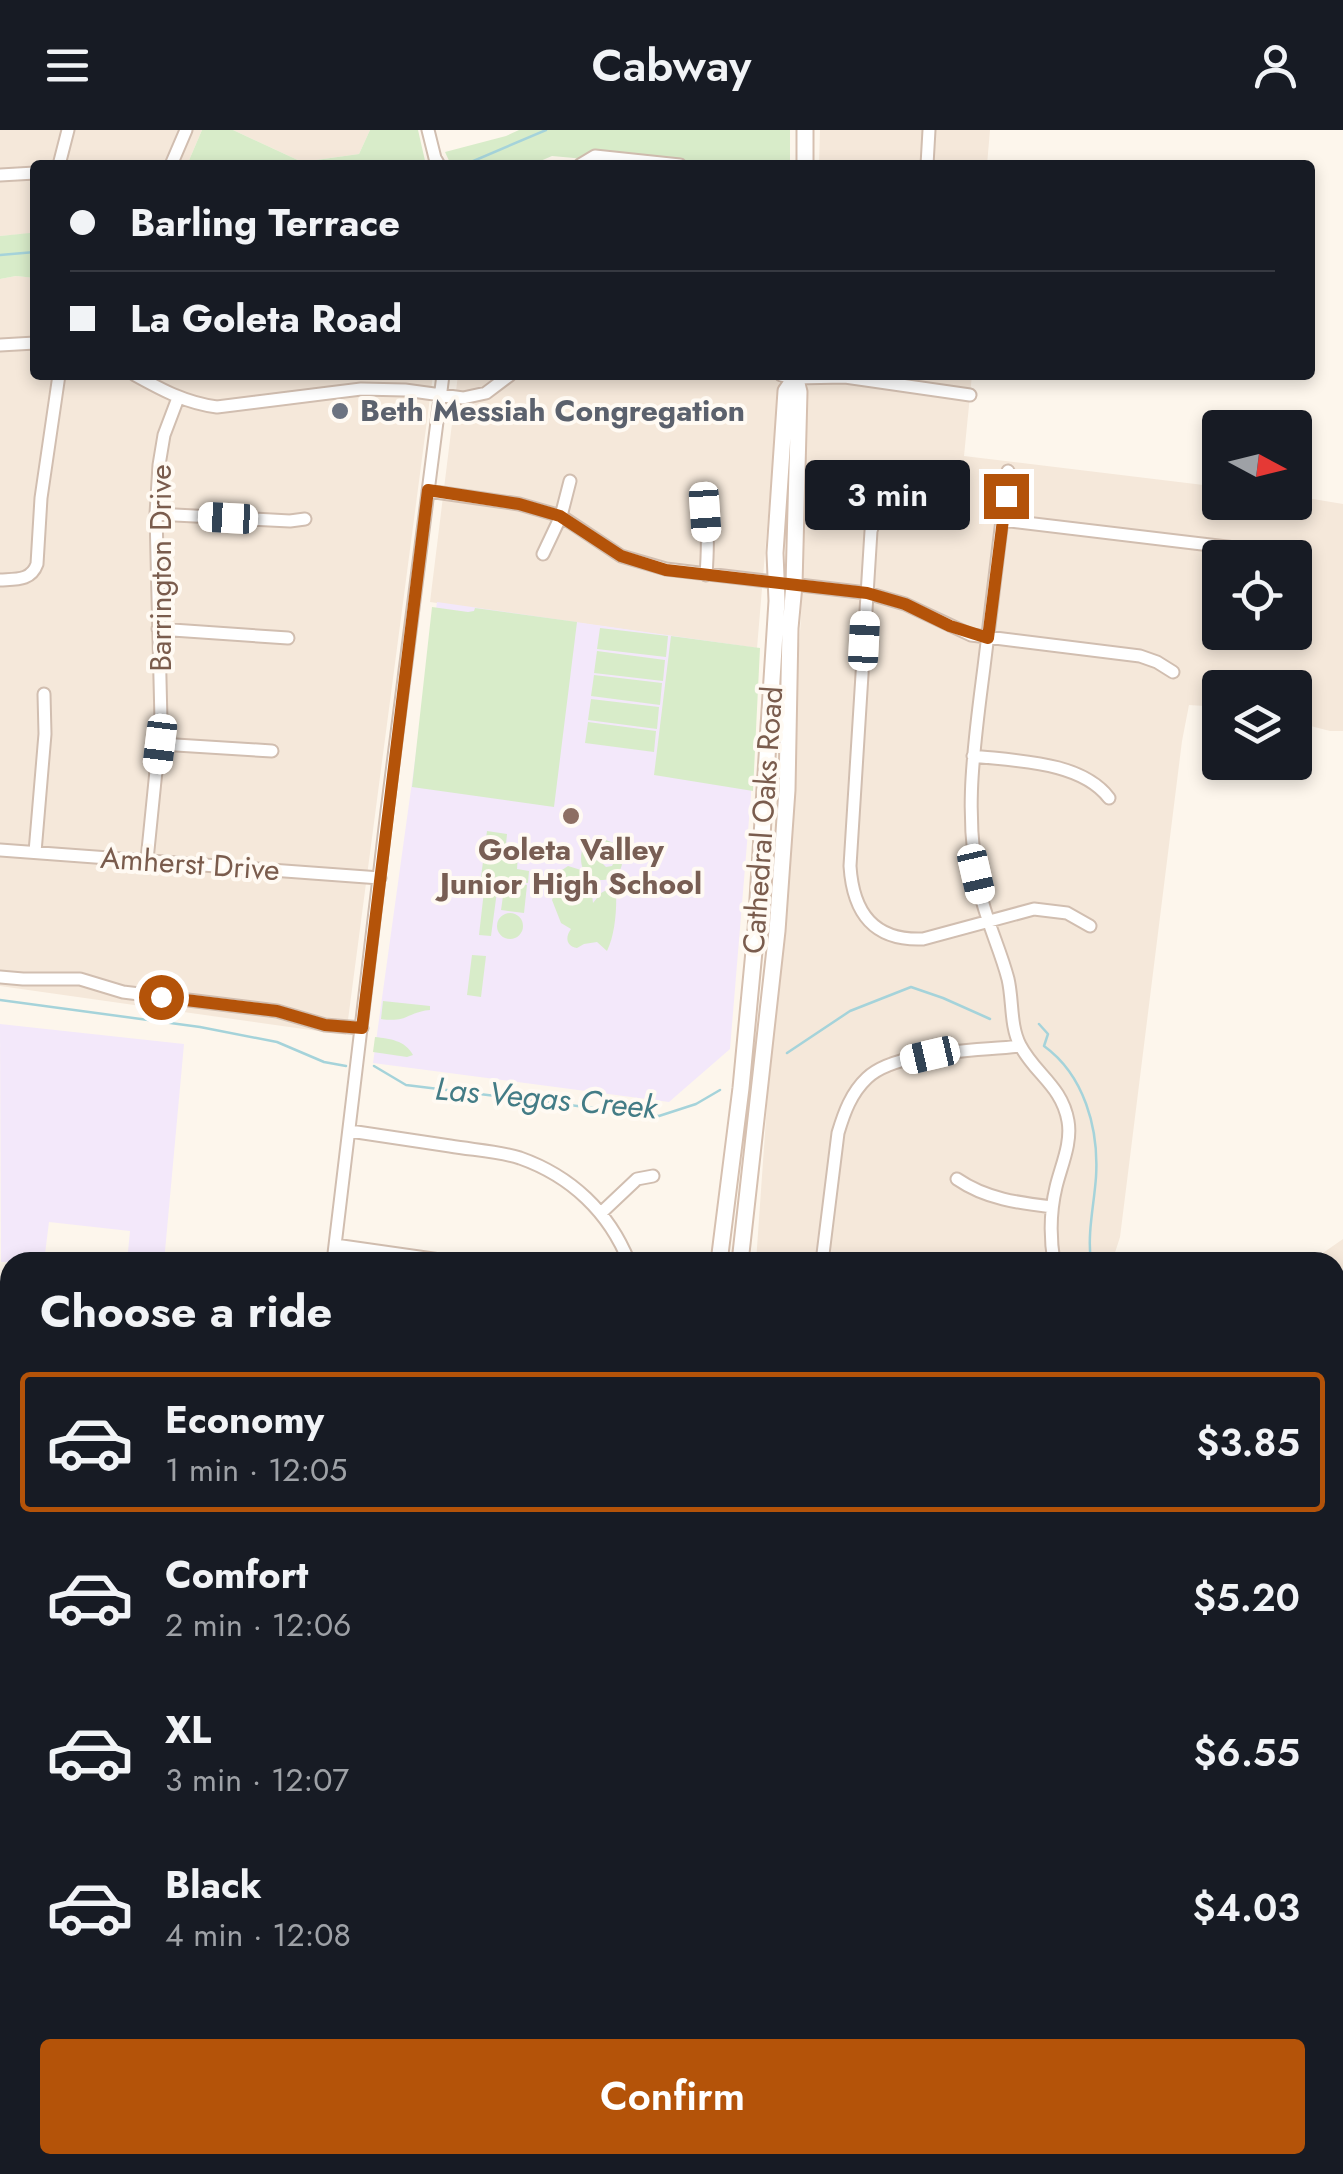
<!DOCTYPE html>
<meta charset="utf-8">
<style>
:root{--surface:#171b24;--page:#242831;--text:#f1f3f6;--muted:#9ea1a6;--line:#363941;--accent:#b45309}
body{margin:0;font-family:Jost,sans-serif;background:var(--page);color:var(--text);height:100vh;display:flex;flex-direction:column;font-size:38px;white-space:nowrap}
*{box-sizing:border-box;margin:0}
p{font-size:32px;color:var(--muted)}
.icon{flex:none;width:55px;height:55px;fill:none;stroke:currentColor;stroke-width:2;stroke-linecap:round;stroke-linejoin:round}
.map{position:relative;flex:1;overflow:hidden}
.panel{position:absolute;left:0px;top:1122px;width:1345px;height:922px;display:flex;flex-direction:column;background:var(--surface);border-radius:30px 30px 0 0;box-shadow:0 5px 15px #0003}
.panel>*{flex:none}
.banner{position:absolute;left:30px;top:30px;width:1285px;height:220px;border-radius:10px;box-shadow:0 5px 15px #0003;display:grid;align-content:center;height:220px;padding:0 40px;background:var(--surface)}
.needle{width:65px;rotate:97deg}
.fabs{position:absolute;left:1202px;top:280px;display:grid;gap:20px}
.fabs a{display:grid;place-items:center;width:110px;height:110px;border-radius:10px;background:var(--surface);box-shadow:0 5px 15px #0003;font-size:50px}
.end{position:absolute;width:45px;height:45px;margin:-22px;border:12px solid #b45309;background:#fff;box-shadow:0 0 0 5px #fff}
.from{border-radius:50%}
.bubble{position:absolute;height:70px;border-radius:10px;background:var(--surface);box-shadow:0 5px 15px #0003;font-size:32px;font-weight:600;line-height:70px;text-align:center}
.car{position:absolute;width:30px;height:60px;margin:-30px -15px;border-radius:12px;box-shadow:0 0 8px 2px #0007;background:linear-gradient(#fff 24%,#345 0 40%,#fff 0 76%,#345 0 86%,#fff 0)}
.banner b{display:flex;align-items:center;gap:35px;height:95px;font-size:38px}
.banner b+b{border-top:2px solid var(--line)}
.banner i{width:25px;height:25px;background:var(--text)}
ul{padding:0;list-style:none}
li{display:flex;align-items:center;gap:30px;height:140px;margin:0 20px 15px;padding:0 20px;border:5px solid transparent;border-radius:10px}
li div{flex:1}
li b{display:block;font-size:38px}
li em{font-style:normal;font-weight:600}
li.selected{border-color:var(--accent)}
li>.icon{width:90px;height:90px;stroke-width:1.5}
h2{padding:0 40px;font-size:45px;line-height:120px}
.action{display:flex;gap:20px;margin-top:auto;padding:20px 40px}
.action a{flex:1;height:115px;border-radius:10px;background:var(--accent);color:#fff;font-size:40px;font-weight:600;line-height:115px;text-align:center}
header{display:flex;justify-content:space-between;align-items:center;height:130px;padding:0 40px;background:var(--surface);font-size:45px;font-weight:600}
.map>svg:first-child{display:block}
.residential{fill:#f5e8da;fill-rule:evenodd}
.education{fill:#f3e8fa}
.green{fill:#d8ecc9}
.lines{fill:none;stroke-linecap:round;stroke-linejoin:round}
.stream{stroke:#a5d3da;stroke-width:2.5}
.street-casing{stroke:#d1beb0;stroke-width:15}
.secondary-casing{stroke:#d6c0b0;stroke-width:19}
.street{stroke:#fff;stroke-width:11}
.secondary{stroke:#fff;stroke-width:15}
.route{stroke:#b45309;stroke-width:12}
.worship-dot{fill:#6b7280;stroke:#fffaf3;stroke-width:4}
.education-dot{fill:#8d6e63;stroke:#fffaf3;stroke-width:4}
.labels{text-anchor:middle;stroke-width:8;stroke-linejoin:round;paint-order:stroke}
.worship-label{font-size:30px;font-weight:bold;fill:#5b616d;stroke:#fffaf3;text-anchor:start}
.street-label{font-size:30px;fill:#7a5c4d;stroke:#fffaf3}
.education-label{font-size:30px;font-weight:bold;fill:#785e54;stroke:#fffaf3}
.water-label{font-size:32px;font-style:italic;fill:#437c86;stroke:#fffaf3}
</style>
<header><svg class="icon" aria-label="menu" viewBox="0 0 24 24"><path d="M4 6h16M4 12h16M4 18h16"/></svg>Cabway<svg class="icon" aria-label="person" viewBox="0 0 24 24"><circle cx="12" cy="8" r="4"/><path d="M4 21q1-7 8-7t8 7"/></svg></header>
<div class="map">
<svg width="1343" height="2044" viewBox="0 0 1343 2044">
<rect width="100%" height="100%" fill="#fdf6ec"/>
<!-- residential -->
<path class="residential" d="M0,0H202L187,35H35V103L0,106Z
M233,0H370L359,24L302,32Z
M820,0H990L987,35H819Z
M16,146L35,148V245H433L346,905L0,856V149Z
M458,245H780L757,518L430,472Z
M808,245H972L964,326L1220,357V372H1295V366L1343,374V601H1330L1295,592V558H1220V577L1189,575L1182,611L1120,1107L1112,1132H756L801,487ZM1220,428H1295V502H1220Z
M1343,1109V1877L1335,1876V1132H1310Z
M0,1712L10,1713V1758L0,1759Z
M0,1875L10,1876V1988L0,1987Z
M4,2009L10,2010V2035H84L83,2044H0V2016Z
M108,2035H191L192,2044H107Z
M344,2035H569L567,2044H368Z
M613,2035H1123L1119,2044H611Z"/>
<!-- education -->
<path class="education" d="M437,472L757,518L751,665L730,919L669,972L373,933Z
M0,894L184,914L164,1132H127L130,1101L49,1092L44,1132H1Z"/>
<!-- green -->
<path class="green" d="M202,0H233L302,32L359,24L370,0H418L426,35H187Z
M519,0H790V35H651L552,26L531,35H451L445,22L506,6Z
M30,103H35V148L16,146L0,149V106Z
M432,477L468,482L474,481L475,478L577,492L554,677L412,657Z
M600,498L668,506L666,527L597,519Z
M671,506L760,518L753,661L654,645Z
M597,521L665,530L663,551L594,543Z
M594,545L662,553L660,575L591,566Z
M591,569L659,577L657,599L588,590Z
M588,592L656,601L654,622L585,613Z
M487,701L507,704L505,724L518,726L517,739L529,741L528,753L481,747Z
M601,708L616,714C643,754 572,767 582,720L586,728L600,731L606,737L612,736L615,730L611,724H605L601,728L587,726L585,715Z
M568,736L581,740L583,758L592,765L593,773L601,763L612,757L616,760C617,779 615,805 607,821L597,812L584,814L577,818C566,816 565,807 571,799L561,793L552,770L557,757L554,752L556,744Z
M485,752L498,754L491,806L479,805Z
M505,752L527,755L524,783L501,780Z
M497 796a13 13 0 1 1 26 0a13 13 0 1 1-26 0Z
M472,825L486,826L481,867L467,865Z
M383,871L430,876V880C407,882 408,893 381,889Z
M375,907C390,909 405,910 413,925L407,927L373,922Z"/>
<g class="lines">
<!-- stream -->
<path class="stream" d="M464,35L546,0
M0,125L35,122
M0,870L200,897L277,912L324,932L346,936
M1039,894L1048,904L1044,916C1084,945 1099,998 1096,1047C1094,1076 1087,1103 1091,1132
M787,923L850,881L911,857L943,868L990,889
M374,936L406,955L659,986L696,974L720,960
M1335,1152L1343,1149"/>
<!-- street casing -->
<g class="street-casing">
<path id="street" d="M428,0L435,28L439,35
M59,35L68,0
M171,35L186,0
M580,35L595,26L680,35
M927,35L929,0
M0,45L35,43
M0,215L35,213
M135,245C162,260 186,273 217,277L361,259L405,260L463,268L486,263L510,245
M781,245L795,248L845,247L970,265
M1008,341C1000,406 992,471 984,537C974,615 962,691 982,770C989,797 1001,822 1008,849C1013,870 1010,896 1020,915C1035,944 1062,956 1068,991C1072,1013 1061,1036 1056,1057C1050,1082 1050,1108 1054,1132
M428,361L519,374L561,386L621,426L666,439L867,463L905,474L971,505L1140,526L1157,532L1173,542
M700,362C709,388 708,418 706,445
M878,380L871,401L850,736C853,783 874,811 923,809L1034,779L1067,783L1090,796
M156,384L290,391L305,389
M1002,390L1252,420L1281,428
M543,424L561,386L570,351
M0,450C16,449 31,451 37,434L41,368L59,245
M158,499L288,508
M160,614L272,621
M973,626C1015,631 1081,631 1109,668
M0,720L380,748
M35,722L45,604L44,564
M147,730L161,591L156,384L159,335L164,305L178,268
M0,847L23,849H80L123,862L277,881L325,895L362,898
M350,1001C383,1006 417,1011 450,1016C473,1020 498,1021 520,1028C571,1046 609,1082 629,1132
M957,1049C986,1069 1019,1073 1052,1077
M601,1083L637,1049L653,1046
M335,1115L454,1132
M333,1132L387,681L443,245
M822,1132L838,1003C844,983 851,963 867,948C896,920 980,921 1020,916
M1335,1203L1343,1200
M0,1845L5,1778
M0,1866L10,1867
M0,1997L10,1998
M312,2035L340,2044
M95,2044L96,2035
M205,2044L206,2035"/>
</g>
<!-- secondary casing -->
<g class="secondary-casing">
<path id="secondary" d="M805,35V0
M719,1132L741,958L756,800L777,471L775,423L786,261L795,248
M740,1132L777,801L787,660L790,498L794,455L799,262L795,245
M0,1266L10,1267
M1335,1511H1343
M580,2044L582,2035
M598,2044L600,2035"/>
</g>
<!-- street -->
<use href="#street" class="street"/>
<!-- secondary -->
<use href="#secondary" class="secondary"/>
</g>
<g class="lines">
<!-- route -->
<path class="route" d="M161,867L277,881L325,895L362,898L428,360L519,374L560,386L621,426L666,440L867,463L905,474L950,496L988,508L1006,366"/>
</g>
<!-- markers -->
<circle class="worship-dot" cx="340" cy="281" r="10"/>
<circle class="education-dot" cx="571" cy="686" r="10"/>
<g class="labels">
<!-- worship labels -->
<g class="worship-label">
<text x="360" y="291">Beth Messiah Congregation</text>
</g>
<!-- street labels -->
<g class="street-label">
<text transform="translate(161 438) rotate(-90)" y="10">Barrington Drive</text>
<text transform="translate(763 690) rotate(-86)" y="10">Cathedral Oaks Road</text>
<text transform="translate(190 734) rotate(4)" y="10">Amherst Drive</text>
</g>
<!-- education labels -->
<g class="education-label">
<text x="571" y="730">Goleta Valley<tspan x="571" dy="34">Junior High School</tspan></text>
</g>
<!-- water labels -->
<g class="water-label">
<text transform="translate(546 968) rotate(5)" y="11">Las Vegas Creek</text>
</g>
</g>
</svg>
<div class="fabs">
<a><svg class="needle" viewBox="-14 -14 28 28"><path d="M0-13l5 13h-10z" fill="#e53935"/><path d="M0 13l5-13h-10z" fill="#9ea1a6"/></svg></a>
<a><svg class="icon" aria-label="locate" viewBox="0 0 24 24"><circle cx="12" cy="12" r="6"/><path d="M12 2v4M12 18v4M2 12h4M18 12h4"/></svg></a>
<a><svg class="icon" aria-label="layers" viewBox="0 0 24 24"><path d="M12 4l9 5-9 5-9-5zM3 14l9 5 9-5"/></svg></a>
</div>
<i class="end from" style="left:161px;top:867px"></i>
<i class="end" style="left:1006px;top:366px"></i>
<div class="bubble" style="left:805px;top:330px;width:165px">3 min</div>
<i class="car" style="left:705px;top:382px;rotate:176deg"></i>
<i class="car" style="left:228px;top:388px;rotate:273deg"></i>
<i class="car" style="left:864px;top:511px;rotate:3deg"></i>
<i class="car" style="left:160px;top:614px;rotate:187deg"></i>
<i class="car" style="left:976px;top:744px;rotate:167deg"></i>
<i class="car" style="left:930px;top:925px;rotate:257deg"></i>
<div class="banner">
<b><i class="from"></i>Barling Terrace</b>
<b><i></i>La Goleta Road</b>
</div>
<section class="panel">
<h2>Choose a ride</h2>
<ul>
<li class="selected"><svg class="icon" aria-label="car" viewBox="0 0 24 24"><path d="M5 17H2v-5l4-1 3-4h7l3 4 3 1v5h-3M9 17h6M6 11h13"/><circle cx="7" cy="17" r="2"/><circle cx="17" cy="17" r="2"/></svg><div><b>Economy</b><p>1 min · 12:05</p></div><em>$3.85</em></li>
<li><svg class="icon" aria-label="car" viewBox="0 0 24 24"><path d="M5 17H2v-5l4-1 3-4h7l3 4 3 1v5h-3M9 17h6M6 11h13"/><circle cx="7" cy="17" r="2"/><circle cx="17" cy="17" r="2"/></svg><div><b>Comfort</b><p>2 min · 12:06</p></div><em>$5.20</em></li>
<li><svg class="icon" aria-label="car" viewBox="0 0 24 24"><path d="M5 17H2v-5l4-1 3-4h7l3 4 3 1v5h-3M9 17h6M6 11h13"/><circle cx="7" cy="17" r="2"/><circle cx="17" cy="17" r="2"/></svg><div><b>XL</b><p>3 min · 12:07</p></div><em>$6.55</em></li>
<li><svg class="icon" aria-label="car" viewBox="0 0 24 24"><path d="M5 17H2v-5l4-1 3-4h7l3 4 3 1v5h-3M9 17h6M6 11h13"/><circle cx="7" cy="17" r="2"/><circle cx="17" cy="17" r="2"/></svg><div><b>Black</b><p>4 min · 12:08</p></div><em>$4.03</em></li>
</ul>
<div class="action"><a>Confirm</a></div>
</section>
</div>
